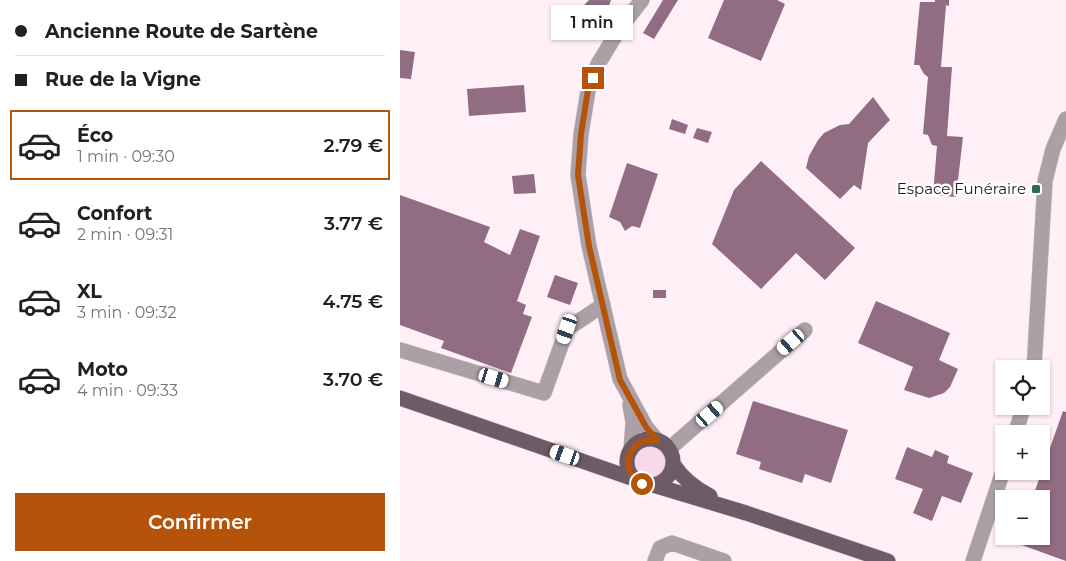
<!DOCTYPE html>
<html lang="fr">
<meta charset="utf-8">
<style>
:root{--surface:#fff;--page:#f2f2f2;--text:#202124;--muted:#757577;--line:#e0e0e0;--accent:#b45309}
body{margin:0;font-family:Montserrat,sans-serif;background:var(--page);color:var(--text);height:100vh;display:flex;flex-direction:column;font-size:19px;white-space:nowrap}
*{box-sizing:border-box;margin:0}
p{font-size:16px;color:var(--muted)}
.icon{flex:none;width:28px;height:28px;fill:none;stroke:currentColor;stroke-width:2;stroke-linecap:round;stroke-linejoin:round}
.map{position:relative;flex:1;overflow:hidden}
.sheet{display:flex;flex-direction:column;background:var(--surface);width:400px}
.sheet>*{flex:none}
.banner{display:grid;align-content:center;height:110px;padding:0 15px;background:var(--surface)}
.tools{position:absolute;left:595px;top:360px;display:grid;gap:10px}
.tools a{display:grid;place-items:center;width:55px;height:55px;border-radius:0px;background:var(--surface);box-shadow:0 1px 4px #0004;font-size:25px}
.end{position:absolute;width:22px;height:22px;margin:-11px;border:6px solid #b45309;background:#fff;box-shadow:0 0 0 2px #fff}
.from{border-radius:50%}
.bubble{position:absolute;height:35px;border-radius:0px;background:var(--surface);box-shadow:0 1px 4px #0004;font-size:16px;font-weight:600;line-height:35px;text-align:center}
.car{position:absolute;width:15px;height:30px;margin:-15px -8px;border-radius:6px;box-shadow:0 0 4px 1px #0007;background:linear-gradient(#fff 24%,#345 0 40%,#fff 0 76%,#345 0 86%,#fff 0)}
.banner b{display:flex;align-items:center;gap:18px;height:48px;font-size:19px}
.banner b+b{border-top:1px solid var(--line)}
.banner i{width:12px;height:12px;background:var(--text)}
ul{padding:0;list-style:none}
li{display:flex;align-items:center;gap:15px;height:70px;margin:0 10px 8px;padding:0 5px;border:2px solid transparent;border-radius:0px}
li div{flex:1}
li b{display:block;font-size:19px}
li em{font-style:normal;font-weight:600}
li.selected{border-color:var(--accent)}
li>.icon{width:45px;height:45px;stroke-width:1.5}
.button{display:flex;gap:10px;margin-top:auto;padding:10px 15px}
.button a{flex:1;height:58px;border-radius:0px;background:var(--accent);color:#fff;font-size:20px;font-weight:600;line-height:58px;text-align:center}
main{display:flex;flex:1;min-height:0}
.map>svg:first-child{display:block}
.green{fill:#f8d9eb}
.building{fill:#916c82}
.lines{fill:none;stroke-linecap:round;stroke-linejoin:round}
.minor-casing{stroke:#dbced5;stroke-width:16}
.major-casing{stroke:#dbced5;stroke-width:16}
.minor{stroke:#aba0a6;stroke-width:15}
.major{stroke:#6d5b66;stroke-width:15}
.route{stroke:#b45309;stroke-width:6}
.poi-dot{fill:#326950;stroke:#fff;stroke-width:2}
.labels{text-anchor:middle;stroke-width:5;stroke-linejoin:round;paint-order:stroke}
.poi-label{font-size:15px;fill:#21191e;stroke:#fff;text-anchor:end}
</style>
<main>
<section class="sheet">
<div class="banner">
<b><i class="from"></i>Ancienne Route de Sartène</b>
<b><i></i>Rue de la Vigne</b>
</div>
<ul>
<li class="selected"><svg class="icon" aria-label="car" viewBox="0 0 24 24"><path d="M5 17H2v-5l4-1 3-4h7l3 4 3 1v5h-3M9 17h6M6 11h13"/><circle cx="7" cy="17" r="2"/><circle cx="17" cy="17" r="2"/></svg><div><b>Éco</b><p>1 min · 09:30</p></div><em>2.79 €</em></li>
<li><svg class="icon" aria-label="car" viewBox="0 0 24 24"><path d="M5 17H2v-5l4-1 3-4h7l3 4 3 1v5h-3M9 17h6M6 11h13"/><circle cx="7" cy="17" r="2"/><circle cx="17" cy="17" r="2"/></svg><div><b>Confort</b><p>2 min · 09:31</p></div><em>3.77 €</em></li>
<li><svg class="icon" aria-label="car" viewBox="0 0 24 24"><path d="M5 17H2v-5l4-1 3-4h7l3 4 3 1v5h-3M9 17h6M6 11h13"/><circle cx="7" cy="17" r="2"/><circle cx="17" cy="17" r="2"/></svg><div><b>XL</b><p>3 min · 09:32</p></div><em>4.75 €</em></li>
<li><svg class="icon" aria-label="car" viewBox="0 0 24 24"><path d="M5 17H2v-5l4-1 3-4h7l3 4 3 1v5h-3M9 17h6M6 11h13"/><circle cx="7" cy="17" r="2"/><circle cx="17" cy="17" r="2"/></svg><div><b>Moto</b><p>4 min · 09:33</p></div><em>3.70 €</em></li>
</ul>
<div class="button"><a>Confirmer</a></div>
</section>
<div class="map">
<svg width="666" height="561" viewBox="0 0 666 561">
<rect width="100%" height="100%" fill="#fff0f8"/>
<!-- green -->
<path class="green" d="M230 462a19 19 0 1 1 38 0a19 19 0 1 1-38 0Z"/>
<!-- building -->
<path class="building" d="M189,0H211L209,6L180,32L169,21Z
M263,0H278L254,39L243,33Z
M324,0H377L385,4L361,61L308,38Z
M535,0H549V6L546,5L541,67H552L547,136L563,137L556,197L533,195L537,146L532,145L528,135L523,134L528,77L524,74L519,65H514L520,2H535Z
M208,13L212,20L203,26L198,19Z
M0,50L15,52L11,79L0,78Z
M124,85L126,112L69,116L67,89Z
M473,97L490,120L468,143L461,190L454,185L440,199L406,168L409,156L418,140L424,133L440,125L449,124Z
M272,119L288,125L285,134L269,129Z
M297,128L312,132L308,143L293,138Z
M361,161L455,248L425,280L396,253L361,289L312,244L334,190Z
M227,163L258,174L240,228L232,226L225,231L220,222L209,217Z
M134,174L136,193L114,194L112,176Z
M0,195L90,227L84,242L110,255L120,229L140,236L117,301L126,305L123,314L132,317L111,373L41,348L44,341L0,325Z
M155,275L178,283L170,305L147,297Z
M253,290H266V298H253Z
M476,301L550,333L539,360L558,369L550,387L544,393L529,398L504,390L513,367L458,343Z
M353,401L448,430L431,483L405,474L402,483L359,469L361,462L336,454Z
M663,411L666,412V561L616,543L618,536H641V499H632Z
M507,447L532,457L535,450L549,456L547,463L573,473L561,503L542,496L532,521L513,513L523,489L495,479Z"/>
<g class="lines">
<!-- minor casing -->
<g class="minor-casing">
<path id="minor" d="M242,0L220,28L198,64L188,91L181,134L178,175L189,246L220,379L246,427L257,440
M0,350L144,393L167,329L203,305
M634,369L645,181L653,149L666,119
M230,405L233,422L231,450
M615,434L624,406
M269,449L405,330
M255,561L260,548L272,543L324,561
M573,561L604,468"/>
</g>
<!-- major casing -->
<g class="major-casing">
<path id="major" d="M0,398L234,479
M227 462a23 23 0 1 1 46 0a23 23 0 1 1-46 0Z
M273,464C283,479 294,488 310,496
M253,485L346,513L488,561"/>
</g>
<!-- minor -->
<use href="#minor" class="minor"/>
<!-- major -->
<use href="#major" class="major"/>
</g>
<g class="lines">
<!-- route -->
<path class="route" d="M193,78L188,90L181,134L178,175L189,246L220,380L246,427L257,440L240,442C223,454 224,473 242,484"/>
</g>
<!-- markers -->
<rect class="poi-dot" x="631" y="184" width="10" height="10" rx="2.5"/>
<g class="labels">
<!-- poi labels -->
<g class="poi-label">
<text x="626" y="194">Espace Funéraire</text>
</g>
</g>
</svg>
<div class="tools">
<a><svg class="icon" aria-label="locate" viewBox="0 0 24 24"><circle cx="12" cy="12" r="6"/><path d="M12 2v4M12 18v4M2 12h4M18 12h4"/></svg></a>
<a>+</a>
<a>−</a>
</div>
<i class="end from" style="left:242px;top:484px"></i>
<i class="end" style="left:193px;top:78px"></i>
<div class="bubble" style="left:151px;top:5px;width:82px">1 min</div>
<i class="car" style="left:167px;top:329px;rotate:199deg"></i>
<i class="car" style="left:391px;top:342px;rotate:229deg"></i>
<i class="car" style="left:94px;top:378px;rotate:107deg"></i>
<i class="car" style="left:310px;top:414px;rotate:49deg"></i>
<i class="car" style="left:165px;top:455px;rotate:289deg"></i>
</div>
</main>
